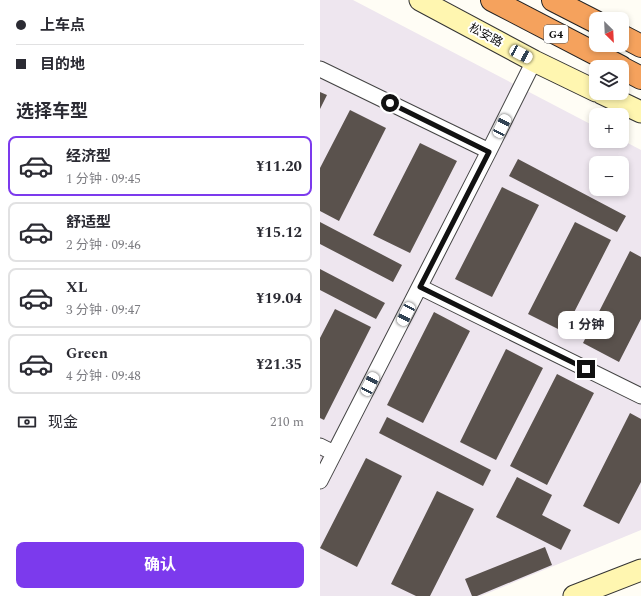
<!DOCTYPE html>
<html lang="zh">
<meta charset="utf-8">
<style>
:root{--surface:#fff;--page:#f7f7f7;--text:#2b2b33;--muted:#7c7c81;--line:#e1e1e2;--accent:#7c3aed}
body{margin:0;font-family:Spectral,"Noto Sans SC",serif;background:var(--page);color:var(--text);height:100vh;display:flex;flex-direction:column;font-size:15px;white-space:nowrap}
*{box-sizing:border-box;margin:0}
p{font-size:13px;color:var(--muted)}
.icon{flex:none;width:22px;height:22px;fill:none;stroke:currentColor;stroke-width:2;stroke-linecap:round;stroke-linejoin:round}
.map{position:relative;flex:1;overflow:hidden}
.sheet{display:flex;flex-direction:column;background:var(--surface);width:320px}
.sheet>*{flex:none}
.guide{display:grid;align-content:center;height:88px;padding:0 16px;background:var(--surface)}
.needle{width:26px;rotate:156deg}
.fabs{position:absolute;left:269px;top:12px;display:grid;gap:8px}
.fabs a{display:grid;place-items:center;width:40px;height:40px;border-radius:8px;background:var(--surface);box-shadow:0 2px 6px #0003;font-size:20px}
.end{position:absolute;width:18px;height:18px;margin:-9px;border:5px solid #111;background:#fff;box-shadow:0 0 0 2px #fff}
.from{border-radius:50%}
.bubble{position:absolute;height:28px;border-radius:8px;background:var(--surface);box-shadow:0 2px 6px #0003;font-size:13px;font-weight:700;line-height:28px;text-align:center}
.car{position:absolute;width:12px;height:24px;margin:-12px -6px;border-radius:5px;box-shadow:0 0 3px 1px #0007;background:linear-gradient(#fff 24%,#345 0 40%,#fff 0 76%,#345 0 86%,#fff 0)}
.guide b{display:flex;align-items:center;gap:14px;height:38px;font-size:15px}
.guide b+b{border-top:1px solid var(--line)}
.guide i{width:10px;height:10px;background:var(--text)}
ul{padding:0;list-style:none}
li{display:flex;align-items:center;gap:12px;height:60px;margin:0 8px 6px;padding:0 8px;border:2px solid var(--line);border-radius:8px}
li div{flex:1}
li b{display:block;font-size:15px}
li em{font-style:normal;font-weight:700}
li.selected{border-color:var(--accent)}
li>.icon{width:36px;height:36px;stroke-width:1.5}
h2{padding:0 16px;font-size:18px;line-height:48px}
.pay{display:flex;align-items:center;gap:10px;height:44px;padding:0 16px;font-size:15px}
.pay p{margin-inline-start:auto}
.action{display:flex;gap:8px;margin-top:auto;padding:8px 16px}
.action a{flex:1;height:46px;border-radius:8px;background:var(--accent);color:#fff;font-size:16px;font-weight:700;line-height:46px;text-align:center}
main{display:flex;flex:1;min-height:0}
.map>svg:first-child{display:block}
.industrial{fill:#eee6ef;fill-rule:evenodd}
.building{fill:#5a524d}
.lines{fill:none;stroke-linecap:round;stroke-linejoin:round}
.street-casing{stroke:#444;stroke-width:17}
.secondary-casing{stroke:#333;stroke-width:23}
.highway-casing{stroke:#222;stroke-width:24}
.street{stroke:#fff;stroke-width:15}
.secondary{stroke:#fff6b0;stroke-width:21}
.highway{stroke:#f5a25d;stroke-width:22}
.route{stroke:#111;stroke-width:5}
.labels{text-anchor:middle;stroke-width:4;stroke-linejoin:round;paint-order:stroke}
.shield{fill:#fff;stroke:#585858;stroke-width:1}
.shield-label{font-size:11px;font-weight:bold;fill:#111}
.street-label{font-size:12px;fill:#111;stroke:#fff}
</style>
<main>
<section class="sheet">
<div class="guide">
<b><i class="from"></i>上车点</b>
<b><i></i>目的地</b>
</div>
<h2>选择车型</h2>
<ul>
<li class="selected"><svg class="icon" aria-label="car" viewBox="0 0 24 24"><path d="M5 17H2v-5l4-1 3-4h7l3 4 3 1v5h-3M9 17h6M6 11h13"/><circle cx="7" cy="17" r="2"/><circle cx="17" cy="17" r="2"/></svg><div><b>经济型</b><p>1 分钟 · 09:45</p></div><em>¥11.20</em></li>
<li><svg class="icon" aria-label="car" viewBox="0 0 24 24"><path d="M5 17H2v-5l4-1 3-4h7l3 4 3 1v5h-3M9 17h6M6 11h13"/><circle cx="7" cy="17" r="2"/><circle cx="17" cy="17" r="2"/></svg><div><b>舒适型</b><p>2 分钟 · 09:46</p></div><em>¥15.12</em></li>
<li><svg class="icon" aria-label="car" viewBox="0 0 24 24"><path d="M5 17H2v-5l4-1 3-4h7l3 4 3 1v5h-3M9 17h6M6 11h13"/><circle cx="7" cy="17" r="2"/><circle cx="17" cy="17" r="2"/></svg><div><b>XL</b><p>3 分钟 · 09:47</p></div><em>¥19.04</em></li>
<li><svg class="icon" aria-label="car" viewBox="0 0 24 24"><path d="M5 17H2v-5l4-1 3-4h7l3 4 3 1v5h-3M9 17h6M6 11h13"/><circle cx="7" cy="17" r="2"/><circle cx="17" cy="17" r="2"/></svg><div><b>Green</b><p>4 分钟 · 09:48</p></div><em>¥21.35</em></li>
</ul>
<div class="pay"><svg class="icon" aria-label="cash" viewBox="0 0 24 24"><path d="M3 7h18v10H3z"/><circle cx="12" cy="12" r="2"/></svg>现金<p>210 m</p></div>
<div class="action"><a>确认</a></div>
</section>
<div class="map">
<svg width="321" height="596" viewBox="0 0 321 596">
<rect width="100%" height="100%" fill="#fffdf5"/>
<!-- industrial -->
<path class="industrial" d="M0,0H33L276,127V141L302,140L321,150V530L161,596H0ZM276,163H302V189H276Z"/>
<!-- building -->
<path class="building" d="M0,92L7,95L0,109Z
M30,110L66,128L19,221L0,211V168Z
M100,143L137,161L90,253L53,235Z
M198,159L306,216L297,232L189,176Z
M182,187L219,205L172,297L135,279Z
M0,222L82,265L73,282L0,244Z
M255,222L291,240L244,332L208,314Z
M310,251L321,257V319L299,362L263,343Z
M0,269L65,303L56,319L0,290Z
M15,309L51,327L4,420L0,418V338Z
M114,312L150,331L103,423L67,405Z
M186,349L223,368L176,460L140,442Z
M237,374L274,393L227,485L190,466Z
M310,413L321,419V482L299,524L263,506Z
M67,417L171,470L163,486L59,433Z
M46,458L82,476L37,567L0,548Z
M197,477L232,495L222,515L251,530L241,550L176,517Z
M117,491L154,509L110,596H96L71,584Z
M225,547L232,565L157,596H152L145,579Z"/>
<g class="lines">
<!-- street casing -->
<g class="street-casing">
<path id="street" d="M0,69L169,151
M100,287L321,396
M0,446L14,453
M0,481L169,151L214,61"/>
</g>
<!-- secondary casing -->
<g class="secondary-casing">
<path id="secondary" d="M100,0L214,61L276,91
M281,93L321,112
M254,596L321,570"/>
</g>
<!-- highway casing -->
<g class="highway-casing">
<path id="highway" d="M172,0L301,67
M233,0L276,22
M302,36L321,46
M302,68L321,78"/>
</g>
<!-- street -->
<use href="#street" class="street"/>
<!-- secondary -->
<use href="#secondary" class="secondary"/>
<!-- highway -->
<use href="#highway" class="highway"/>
</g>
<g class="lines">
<!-- route -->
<path class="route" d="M70,103L169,152L100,287L266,369"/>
</g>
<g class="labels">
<!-- shield labels -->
<rect class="shield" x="224" y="25" width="24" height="18" rx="3"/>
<g class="shield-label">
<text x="236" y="38">G4</text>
</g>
<!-- street labels -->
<g class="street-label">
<text transform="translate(166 35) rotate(28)" y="4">松安路</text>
</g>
</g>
</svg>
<div class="fabs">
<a><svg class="needle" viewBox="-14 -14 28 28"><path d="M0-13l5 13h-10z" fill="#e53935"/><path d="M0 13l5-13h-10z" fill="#7c7c81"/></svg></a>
<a><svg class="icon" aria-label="layers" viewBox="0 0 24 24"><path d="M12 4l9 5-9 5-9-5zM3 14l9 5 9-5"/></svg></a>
<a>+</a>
<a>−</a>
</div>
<i class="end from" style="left:70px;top:103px"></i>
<i class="end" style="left:266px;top:369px"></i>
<div class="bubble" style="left:238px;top:311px;width:56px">1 分钟</div>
<i class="car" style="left:201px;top:54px;rotate:118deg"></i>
<i class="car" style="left:182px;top:126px;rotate:26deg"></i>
<i class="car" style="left:86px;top:314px;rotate:207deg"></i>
<i class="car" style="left:50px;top:384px;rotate:27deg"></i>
</div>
</main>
